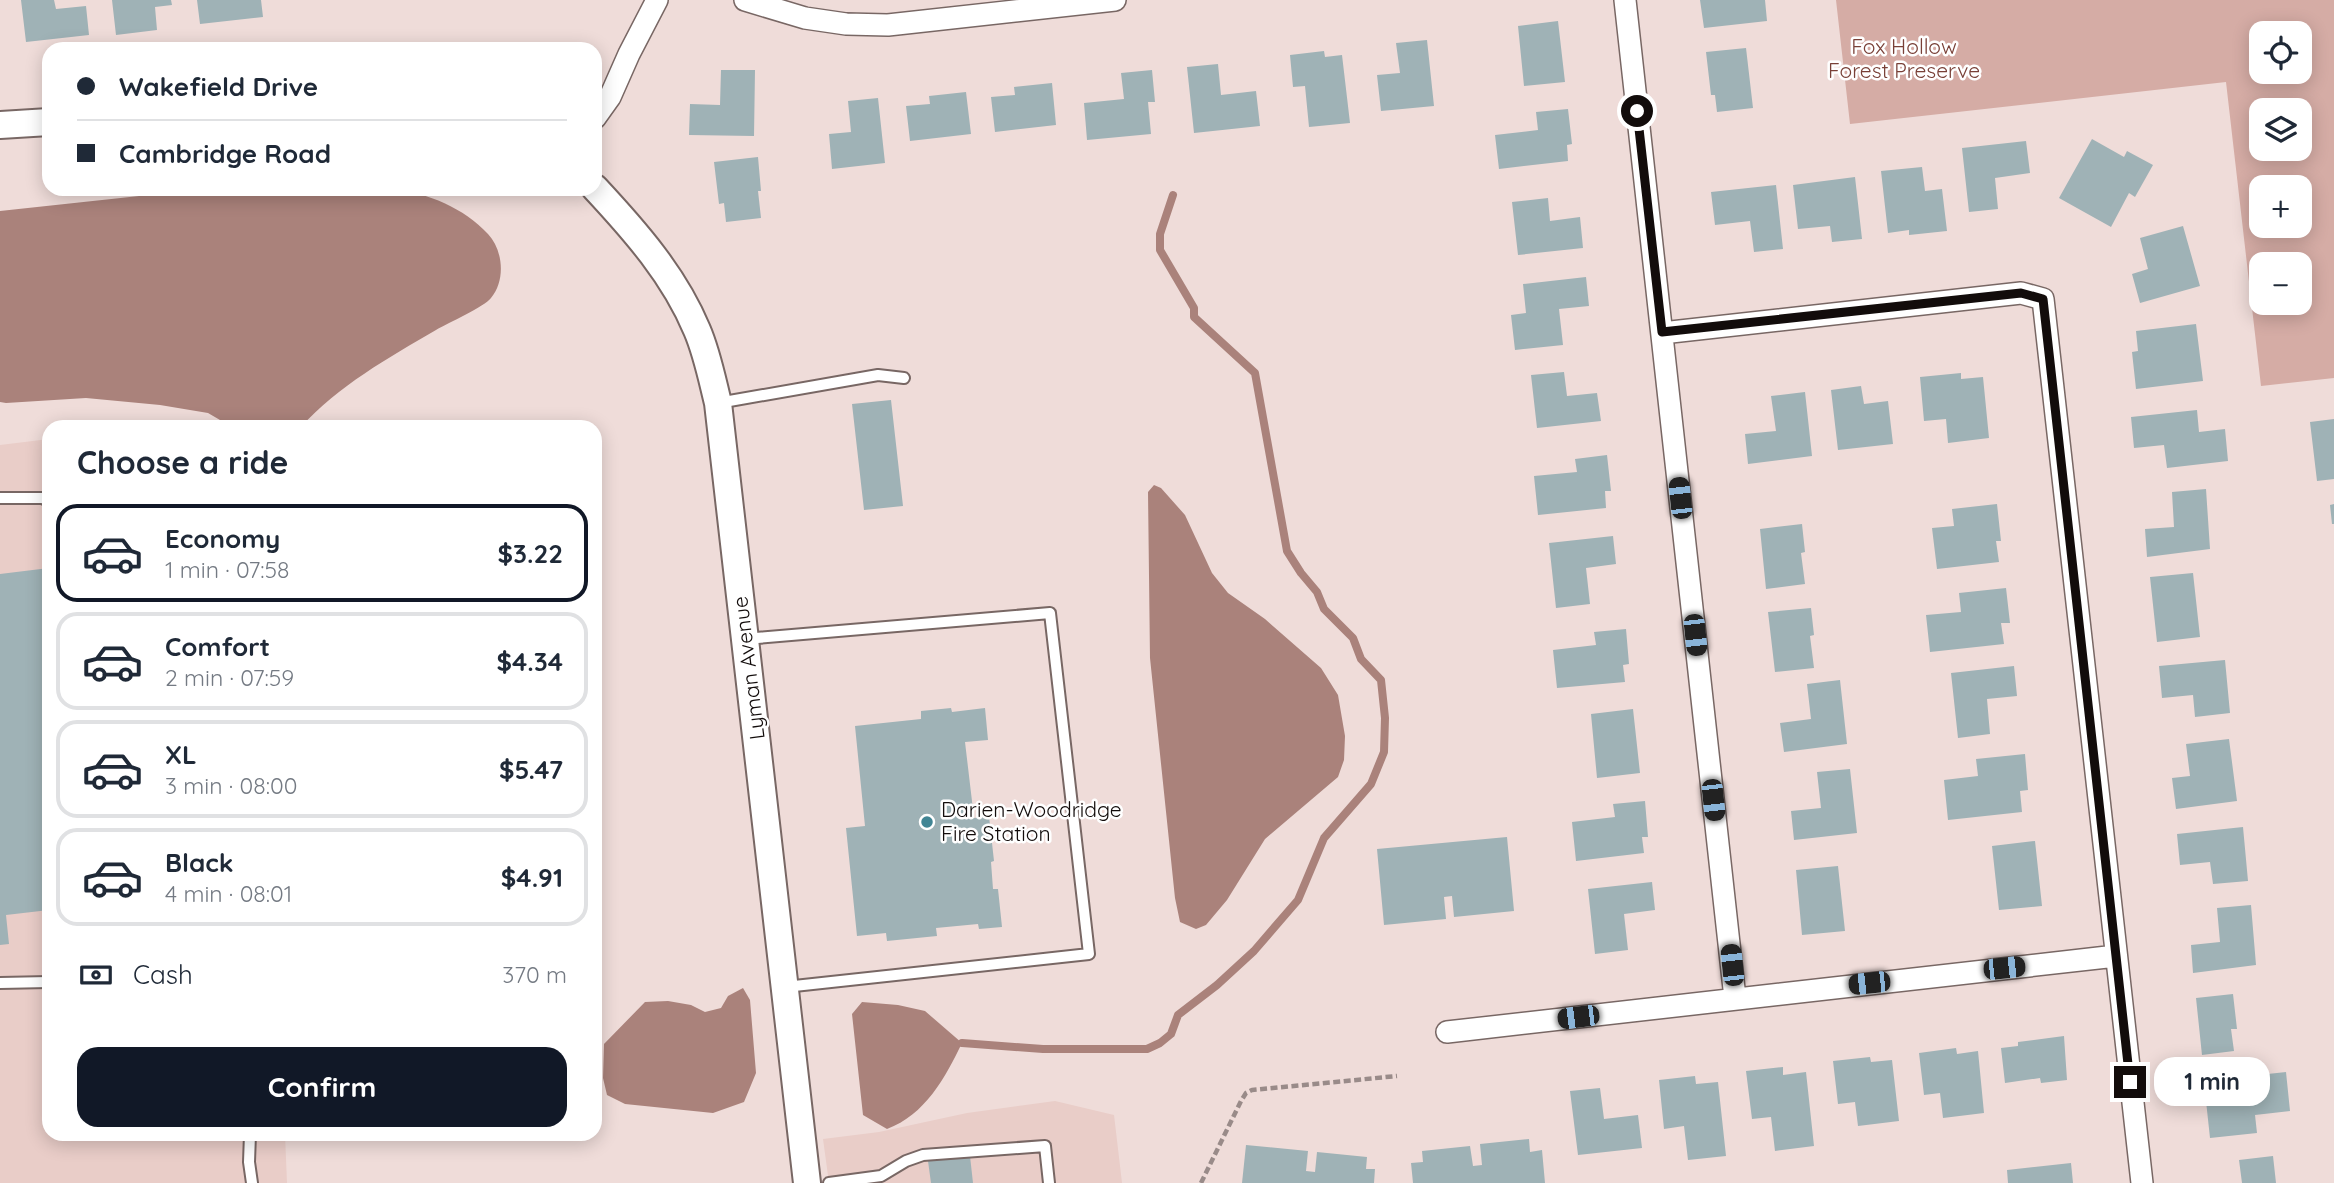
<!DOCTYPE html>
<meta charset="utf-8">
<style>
:root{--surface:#fff;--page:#f2f2f3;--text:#1f2937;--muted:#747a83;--line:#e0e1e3;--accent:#111827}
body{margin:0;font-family:Quicksand,sans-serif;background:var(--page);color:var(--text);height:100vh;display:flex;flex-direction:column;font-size:26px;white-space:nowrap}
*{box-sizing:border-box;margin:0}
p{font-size:23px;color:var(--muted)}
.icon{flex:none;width:38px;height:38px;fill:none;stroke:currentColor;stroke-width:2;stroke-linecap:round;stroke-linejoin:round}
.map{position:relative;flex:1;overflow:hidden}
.side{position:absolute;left:42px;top:420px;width:560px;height:721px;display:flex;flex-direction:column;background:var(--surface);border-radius:21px;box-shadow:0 4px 18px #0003}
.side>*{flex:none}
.top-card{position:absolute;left:42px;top:42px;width:560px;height:154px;border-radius:21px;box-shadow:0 4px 18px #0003;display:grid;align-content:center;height:154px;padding:0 35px;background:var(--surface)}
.controls{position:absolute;left:2249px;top:21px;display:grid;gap:14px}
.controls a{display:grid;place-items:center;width:63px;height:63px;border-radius:14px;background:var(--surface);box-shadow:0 4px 18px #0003;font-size:35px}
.end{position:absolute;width:32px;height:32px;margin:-16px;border:9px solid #120c0b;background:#fff;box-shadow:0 0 0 4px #fff}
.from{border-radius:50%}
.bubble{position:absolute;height:49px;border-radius:21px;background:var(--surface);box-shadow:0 4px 18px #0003;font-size:23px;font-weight:700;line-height:49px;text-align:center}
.car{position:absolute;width:21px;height:42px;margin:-21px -10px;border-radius:9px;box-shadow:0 0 5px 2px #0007;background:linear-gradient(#222 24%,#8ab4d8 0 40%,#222 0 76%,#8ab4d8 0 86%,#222 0)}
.top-card b{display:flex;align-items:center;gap:24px;height:66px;font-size:26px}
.top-card b+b{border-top:2px solid var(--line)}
.top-card i{width:18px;height:18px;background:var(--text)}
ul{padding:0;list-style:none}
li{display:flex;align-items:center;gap:21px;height:98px;margin:0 14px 10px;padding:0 21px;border:4px solid var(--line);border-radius:21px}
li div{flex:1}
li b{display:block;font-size:26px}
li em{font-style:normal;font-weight:700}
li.active{border-color:var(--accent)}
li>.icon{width:63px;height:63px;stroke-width:1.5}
h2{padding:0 35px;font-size:32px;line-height:84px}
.pay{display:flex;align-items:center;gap:18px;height:77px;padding:0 35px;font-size:26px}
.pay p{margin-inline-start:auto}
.action{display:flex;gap:14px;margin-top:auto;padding:14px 35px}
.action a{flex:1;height:80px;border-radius:21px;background:var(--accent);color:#fff;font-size:28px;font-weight:700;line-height:80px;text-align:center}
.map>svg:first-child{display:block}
.built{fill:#e9cdc8}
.green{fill:#d5aca5;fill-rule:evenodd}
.water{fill:#aa827b}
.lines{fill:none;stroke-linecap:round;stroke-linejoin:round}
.stream{stroke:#aa827b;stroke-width:8}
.building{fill:#9fb2b6}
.service-casing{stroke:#786764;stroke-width:14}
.minor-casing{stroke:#786764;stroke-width:24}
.tertiary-casing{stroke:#786764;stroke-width:30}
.path{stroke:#998b89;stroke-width:4.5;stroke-dasharray:7 3.5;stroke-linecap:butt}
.service{stroke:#fff;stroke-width:10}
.minor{stroke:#fff;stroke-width:21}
.tertiary{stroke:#fff;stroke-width:26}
.route{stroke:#120c0b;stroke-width:9}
.poi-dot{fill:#418594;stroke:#fff;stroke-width:2.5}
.labels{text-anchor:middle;stroke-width:5;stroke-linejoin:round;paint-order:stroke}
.park-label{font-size:21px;fill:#794037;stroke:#fff}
.street-label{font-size:21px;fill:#120c0b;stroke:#fff}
.poi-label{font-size:21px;fill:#120c0b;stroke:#fff;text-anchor:start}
</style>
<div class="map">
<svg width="2334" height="1183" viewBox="0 0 2334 1183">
<rect width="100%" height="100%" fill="#efdcd9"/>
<!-- built -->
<path class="built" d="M49,439V1134H285L287,1183H0V445Z
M1055,1101L1114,1115L1122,1183H829L823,1139L879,1132L967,1113Z"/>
<!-- green -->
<path class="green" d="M1836,0H2334V378L2261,386L2226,82L1850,124ZM2261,33H2300V72H2261ZM2261,110H2300V149H2261ZM2261,187H2300V226H2261ZM2261,264H2300V303H2261Z"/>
<!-- water -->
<path class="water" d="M204,189H393C428,193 464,208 488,234C503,250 506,280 491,298C484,307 448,323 436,330C388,358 338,386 301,427H232L208,413L160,405L86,398L6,403L0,402V211Z
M1154,485L1161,488L1185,515L1212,573L1228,593L1265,619L1321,668L1338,695L1345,736L1344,760L1338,777L1265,839L1227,900L1206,925L1196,929L1180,922L1175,898L1150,658L1148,492Z
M743,988L750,1000L756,1073L744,1102L713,1113L625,1104L607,1095L603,1078L604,1044L645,1002L668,1001L691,1005L705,1012L721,1008L728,996Z
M862,1002L898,1005L925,1011L962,1043C945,1078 925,1115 887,1129L863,1115L852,1014Z"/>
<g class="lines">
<!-- stream -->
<path class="stream" d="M962,1043L1043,1049H1147L1160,1043L1171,1034L1178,1015L1217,985L1254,951L1298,900L1324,838L1371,784L1384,752L1385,718L1381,680L1361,659L1353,638L1324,609L1317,592L1301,573L1287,551L1255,373L1194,317V308L1160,250V234L1173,195"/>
</g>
<!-- building -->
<path class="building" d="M21,0H54L56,9L86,6L89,35L26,42Z
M112,0H171L172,5L155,7L157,30L116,35Z
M197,0H261L263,17L200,24Z
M1700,0H1765L1767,21L1704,28Z
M1558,21L1565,82L1524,86L1518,26Z
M1427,40L1434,106L1381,111L1377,75L1400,73L1396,43Z
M1746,48L1753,108L1717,112L1715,95H1711L1706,52Z
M1324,51L1325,57L1342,55L1350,123L1309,127L1305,86L1293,87L1290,55Z
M1218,64L1221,95L1256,91L1260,126L1194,133L1187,67Z
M721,70H755L754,136L689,135L690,104L720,105Z
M1152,70L1155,102H1148L1151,134L1087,140L1084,103L1124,99L1121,73Z
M1052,83L1056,125L995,132L991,97L1015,95L1014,87Z
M966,92L971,134L910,141L906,106L930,104L929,96Z
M878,98L885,163L832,169L829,134L851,132L848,101Z
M1568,109L1572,144L1567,145L1568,161L1499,169L1495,135L1538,130L1536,112Z
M2092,139L2124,157L2127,151L2153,165L2135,197L2129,193L2111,227L2059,198Z
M2026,141L2030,173L1995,178L1998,209L1969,212L1962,148Z
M758,157L761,191H758L761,218L726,222L724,203L719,204L714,162Z
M1922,167L1925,191L1942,189L1947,231L1909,235V230L1888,233L1881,171Z
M1855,177L1862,239L1832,242L1830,226L1798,229L1793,185Z
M1776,185L1783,249L1754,252L1750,221L1715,225L1711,192Z
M1548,198L1550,221L1580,217L1583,248L1518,255L1512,202Z
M2183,226L2200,286L2140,303L2132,274L2148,269L2140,238Z
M1586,277L1589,306L1559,309L1563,345L1515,350L1511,315L1526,313L1523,284Z
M2196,324L2203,381L2136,389L2132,352L2138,351L2136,331Z
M1564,372L1567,396L1597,393L1601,421L1537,428L1531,375Z
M1961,373V379L1983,377L1989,438L1948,443L1946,419L1924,421L1920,377Z
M1861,386L1864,404L1888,401L1893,444L1838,450L1831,390Z
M1805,392L1812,456L1748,464L1745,434L1776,431L1771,396Z
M891,400L903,506L864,510L852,404Z
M2197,410L2199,432L2225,429L2228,461L2167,468L2164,445L2134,448L2131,417Z
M2334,419V479L2317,481L2310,422Z
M1607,455L1611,491H1605L1606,508L1538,515L1534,476L1577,472L1575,459Z
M2206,489L2210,549L2147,557L2145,529L2174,527L2172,492Z
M1997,504L2001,541H1996L1999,562L1937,569L1932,528L1954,526L1952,509Z
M2334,504V524H2332L2330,505Z
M1802,524L1805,552L1801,553L1805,584L1766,589L1760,529Z
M1613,536L1616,564L1586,568L1590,604L1556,608L1549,543Z
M49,568V910L6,915L9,944L0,945V574Z
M2193,573L2200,637L2157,642L2150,577Z
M2006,588L2010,623H2001L2004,644L1930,652L1926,615L1961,612L1959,593Z
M1811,608L1814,635L1810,636L1814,668L1775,672L1768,612Z
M1626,629L1629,664L1623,665L1625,682L1557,688L1553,650L1596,645L1594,632Z
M2225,660L2230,713L2195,717L2193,695L2162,698L2159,666Z
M2014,666L2017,696L1987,699L1990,734L1958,738L1951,673Z
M1840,680L1847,744L1784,752L1780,723L1811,719L1807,684Z
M951,708L952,712L985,708L988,740L965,742L974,818L989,816L994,861L991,862L993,889H998L1002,927L979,929L978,924L936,928L937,936L887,941L886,933L857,936L846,828L865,826L855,726L921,719V711Z
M1633,709L1640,773L1597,778L1591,714Z
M2229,739L2237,801L2176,809L2172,778L2190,776L2186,744Z
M2025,754L2028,790L2020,791L2022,812L1948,820L1944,780L1978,776L1976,759Z
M1850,769L1857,833L1794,840L1791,811L1821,808L1817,772Z
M1645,801L1648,837H1642L1644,853L1576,861L1572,822L1615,817L1613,804Z
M2243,827L2248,881L2213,884L2210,862L2180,865L2177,834Z
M1507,837L1514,911L1454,917L1452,896L1444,897L1446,919L1384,925L1377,849Z
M2035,841L2042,906L1999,910L1992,846Z
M1838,866L1845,931L1802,935L1796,870Z
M1652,882L1655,910L1624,914L1628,950L1595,954L1588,889Z
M2251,905L2256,965L2193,973L2191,945L2220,942L2217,908Z
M2233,994L2237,1029H2231L2234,1051L2202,1055L2196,998Z
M2064,1036L2067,1080L2041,1083L2040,1078L2005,1083L2001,1048L2018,1046V1042Z
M1956,1048L1957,1054L1978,1051L1984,1113L1943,1118L1940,1093L1924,1095L1919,1053Z
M1870,1057L1871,1062L1892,1060L1899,1121L1858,1126L1855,1102L1838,1104L1833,1061Z
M1783,1067V1075L1806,1072L1814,1146L1775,1151L1771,1117L1752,1119L1746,1071Z
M2286,1072L2290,1111L2255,1115L2257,1133L2210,1138L2206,1101L2215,1100L2213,1080Z
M1695,1076L1696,1084L1718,1082L1726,1156L1688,1160L1684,1126L1664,1129L1659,1080Z
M1600,1088L1604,1119L1638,1115L1642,1148L1578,1155L1570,1091Z
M1529,1139L1530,1152L1542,1150L1545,1183H1413L1411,1163L1423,1162L1422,1151L1470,1146L1473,1166L1482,1165L1480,1144Z
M1246,1145L1308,1151L1306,1171L1315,1172L1317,1152L1367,1157L1366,1169H1375L1374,1183H1242Z
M970,1156L973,1183H931L928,1161Z
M2273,1156L2276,1183H2242L2239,1160Z
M2071,1163L2073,1183H2008L2007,1170Z"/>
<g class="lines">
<!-- service casing -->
<g class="service-casing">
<path id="service" d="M718,403L878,375L904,378
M0,498H42L49,501
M745,639L1050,613L1089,954L785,987
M0,983L49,982
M250,1134L249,1162L252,1183
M829,1183L881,1176L906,1161L923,1155L1045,1146L1049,1183"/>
</g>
<!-- minor casing -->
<g class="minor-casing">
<path id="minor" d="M745,0L805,18L846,24L888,25L1115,0
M1625,0L1735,998
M595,118L610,97L629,54L657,0
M1662,333L2021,293L2043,299L2142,1183
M1447,1032L2116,956"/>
</g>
<!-- tertiary casing -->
<g class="tertiary-casing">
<path id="tertiary" d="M0,125L49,122
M595,188C635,231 674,275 697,330C707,353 712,379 718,403L807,1183"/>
</g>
<!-- path -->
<path class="path" d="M1201,1183L1241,1101L1246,1093L1252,1090L1397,1076"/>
<!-- service -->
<use href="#service" class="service"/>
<!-- minor -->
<use href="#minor" class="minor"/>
<!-- tertiary -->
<use href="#tertiary" class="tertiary"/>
</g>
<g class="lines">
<!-- route -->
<path class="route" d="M1637,111L1662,332L2021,293L2043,299L2130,1082"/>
</g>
<!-- markers -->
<circle class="poi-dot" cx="927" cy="822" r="7"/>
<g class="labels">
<!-- park labels -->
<g class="park-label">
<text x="1904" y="54">Fox Hollow<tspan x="1904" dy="24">Forest Preserve</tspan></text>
</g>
<!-- street labels -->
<g class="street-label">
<text transform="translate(749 668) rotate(-97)" y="7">Lyman Avenue</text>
</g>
<!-- poi labels -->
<g class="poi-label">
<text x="941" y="817">Darien-Woodridge<tspan x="941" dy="24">Fire Station</tspan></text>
</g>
</g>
</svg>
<div class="controls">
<a><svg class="icon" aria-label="locate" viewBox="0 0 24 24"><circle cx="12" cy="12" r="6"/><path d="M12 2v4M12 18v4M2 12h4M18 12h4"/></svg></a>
<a><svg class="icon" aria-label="layers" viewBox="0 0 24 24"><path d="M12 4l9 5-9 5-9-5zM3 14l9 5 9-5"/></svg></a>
<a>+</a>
<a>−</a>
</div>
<i class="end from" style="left:1637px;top:111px"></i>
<i class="end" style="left:2130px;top:1082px"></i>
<div class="bubble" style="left:2154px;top:1057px;width:116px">1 min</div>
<i class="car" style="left:1680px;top:498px;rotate:354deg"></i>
<i class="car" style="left:1695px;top:635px;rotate:174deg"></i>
<i class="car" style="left:1713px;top:800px;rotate:174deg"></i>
<i class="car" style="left:1732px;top:965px;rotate:354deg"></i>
<i class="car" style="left:2004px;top:968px;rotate:84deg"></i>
<i class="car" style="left:1869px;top:983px;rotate:264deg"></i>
<i class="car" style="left:1578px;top:1017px;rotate:263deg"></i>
<div class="top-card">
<b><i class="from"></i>Wakefield Drive</b>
<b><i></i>Cambridge Road</b>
</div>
<section class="side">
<h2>Choose a ride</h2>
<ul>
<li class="active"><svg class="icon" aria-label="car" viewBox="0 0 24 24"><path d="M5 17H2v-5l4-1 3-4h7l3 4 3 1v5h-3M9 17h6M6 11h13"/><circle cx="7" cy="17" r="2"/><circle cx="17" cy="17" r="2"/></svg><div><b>Economy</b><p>1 min · 07:58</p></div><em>$3.22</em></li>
<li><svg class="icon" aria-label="car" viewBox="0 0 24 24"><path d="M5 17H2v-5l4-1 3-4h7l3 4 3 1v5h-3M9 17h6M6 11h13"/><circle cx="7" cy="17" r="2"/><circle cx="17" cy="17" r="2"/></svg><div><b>Comfort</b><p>2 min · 07:59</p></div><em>$4.34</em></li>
<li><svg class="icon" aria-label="car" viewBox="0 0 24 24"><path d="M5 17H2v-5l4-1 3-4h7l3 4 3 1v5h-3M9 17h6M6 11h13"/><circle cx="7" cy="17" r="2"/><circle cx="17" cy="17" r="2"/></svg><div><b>XL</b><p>3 min · 08:00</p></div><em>$5.47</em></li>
<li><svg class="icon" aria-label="car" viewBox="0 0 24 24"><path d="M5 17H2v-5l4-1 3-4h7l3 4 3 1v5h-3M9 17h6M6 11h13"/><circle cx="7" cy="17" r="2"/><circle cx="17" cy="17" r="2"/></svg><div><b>Black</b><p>4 min · 08:01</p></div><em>$4.91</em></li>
</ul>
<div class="pay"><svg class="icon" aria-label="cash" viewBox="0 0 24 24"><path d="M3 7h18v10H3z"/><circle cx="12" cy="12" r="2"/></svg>Cash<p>370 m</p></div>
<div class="action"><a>Confirm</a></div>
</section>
</div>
